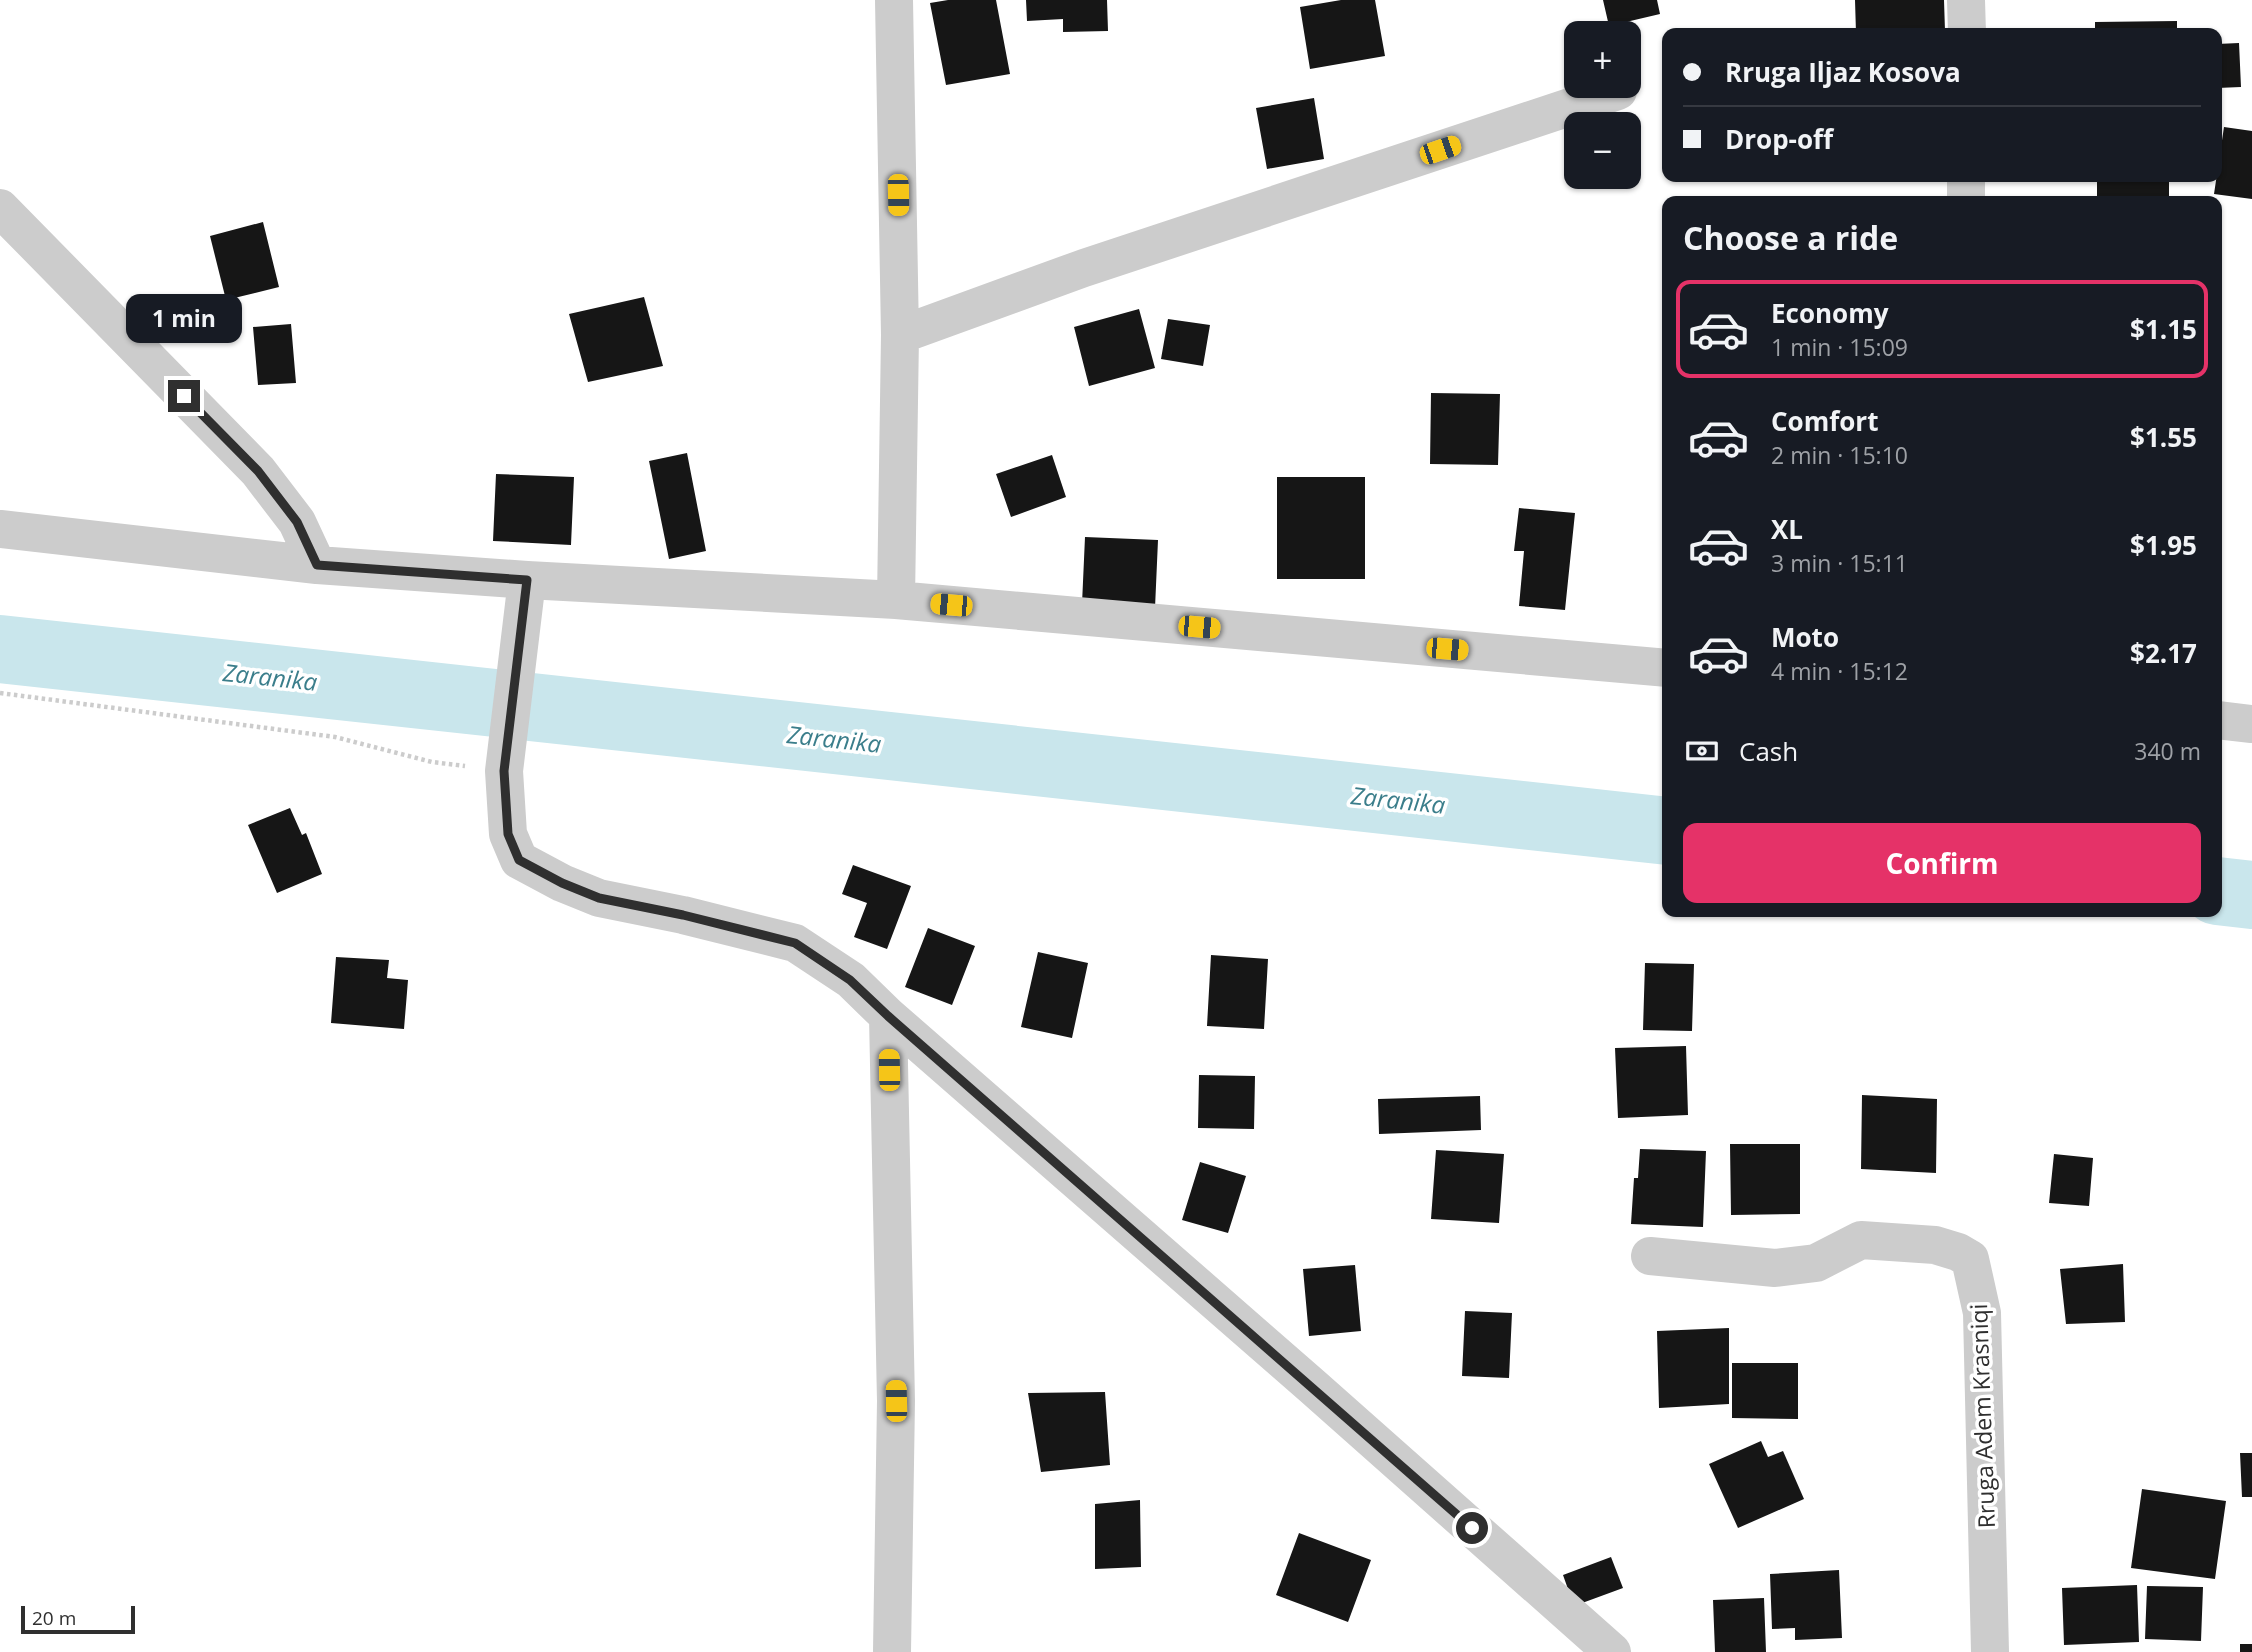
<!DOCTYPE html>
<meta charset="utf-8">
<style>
:root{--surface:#171b24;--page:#20242c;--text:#f1f3f6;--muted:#9ea1a6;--line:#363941;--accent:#e53268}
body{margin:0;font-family:"Open Sans",sans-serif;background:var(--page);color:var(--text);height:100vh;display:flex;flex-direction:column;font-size:26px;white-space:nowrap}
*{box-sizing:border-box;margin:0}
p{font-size:23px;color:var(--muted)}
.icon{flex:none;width:38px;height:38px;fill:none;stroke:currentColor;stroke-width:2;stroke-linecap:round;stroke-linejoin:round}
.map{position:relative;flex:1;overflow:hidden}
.side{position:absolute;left:1662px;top:196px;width:560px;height:721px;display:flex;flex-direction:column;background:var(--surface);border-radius:14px;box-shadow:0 2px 5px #0004}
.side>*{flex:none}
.hud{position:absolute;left:1662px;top:28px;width:560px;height:154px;border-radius:14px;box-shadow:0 2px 5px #0004;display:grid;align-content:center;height:154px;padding:0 21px;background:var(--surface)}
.fabs{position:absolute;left:1564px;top:21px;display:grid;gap:14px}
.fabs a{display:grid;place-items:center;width:77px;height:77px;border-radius:14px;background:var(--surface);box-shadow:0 2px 5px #0004;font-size:35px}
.scale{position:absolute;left:21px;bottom:18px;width:114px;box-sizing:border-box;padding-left:7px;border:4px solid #2f2f2f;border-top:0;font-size:19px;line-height:24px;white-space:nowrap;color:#2f2f2f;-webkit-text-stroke:5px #fff;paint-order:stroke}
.end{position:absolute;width:32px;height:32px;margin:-16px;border:9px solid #2f2f2f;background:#fff;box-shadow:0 0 0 4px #fff}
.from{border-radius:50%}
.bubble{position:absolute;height:49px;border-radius:14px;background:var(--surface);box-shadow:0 2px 5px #0004;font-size:23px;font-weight:700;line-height:49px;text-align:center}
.car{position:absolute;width:21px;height:42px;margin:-21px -10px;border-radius:9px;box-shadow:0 0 5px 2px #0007;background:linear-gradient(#f5c518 24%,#345 0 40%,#f5c518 0 76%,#345 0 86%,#f5c518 0)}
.hud b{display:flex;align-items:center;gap:24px;height:66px;font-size:26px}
.hud b+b{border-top:2px solid var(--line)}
.hud i{width:18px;height:18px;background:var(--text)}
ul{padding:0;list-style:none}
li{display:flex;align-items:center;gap:21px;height:98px;margin:0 14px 10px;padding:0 7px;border:4px solid transparent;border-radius:14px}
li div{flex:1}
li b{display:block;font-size:26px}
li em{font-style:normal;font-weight:700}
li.current{border-color:var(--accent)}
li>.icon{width:63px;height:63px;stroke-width:1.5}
h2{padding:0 21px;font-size:32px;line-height:84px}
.pay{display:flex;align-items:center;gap:18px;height:77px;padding:0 21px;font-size:26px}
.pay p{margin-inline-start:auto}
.action{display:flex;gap:14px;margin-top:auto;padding:14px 21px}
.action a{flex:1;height:80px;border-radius:14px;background:var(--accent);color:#fff;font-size:28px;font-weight:700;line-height:80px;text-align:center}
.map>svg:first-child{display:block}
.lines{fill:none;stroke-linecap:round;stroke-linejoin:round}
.river{stroke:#c9e6ec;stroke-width:68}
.building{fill:#161616}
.path{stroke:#ccc;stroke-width:4.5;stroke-dasharray:3.5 3.5;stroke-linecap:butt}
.street{stroke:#ccc;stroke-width:38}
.route{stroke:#2f2f2f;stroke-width:9}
.labels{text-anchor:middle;stroke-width:7;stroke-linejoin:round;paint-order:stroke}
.street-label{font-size:23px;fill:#2f2f2f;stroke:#fff}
.water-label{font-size:24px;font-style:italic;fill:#3b7e8b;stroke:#fff}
</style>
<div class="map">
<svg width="2252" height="1652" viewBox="0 0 2252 1652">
<rect width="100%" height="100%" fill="#fff"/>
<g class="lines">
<!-- river -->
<path class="river" d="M0,649L1668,831
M2217,891L2252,895"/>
</g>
<!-- building -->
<path class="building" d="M948,0H996L1010,74L946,85L930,3Z
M1026,0H1107L1108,31L1063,32V19L1027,21Z
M1341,0H1375L1385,56L1310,69L1300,7Z
M1603,0H1657L1660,14L1609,26Z
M1855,0H1944L1945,31L1856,33Z
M2177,21V33H2095V22Z
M2239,43L2241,87L2217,88V44Z
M1314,98L1324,159L1267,169L1256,108Z
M2224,127L2252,131V199L2214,194Z
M2097,177H2169V201H2097Z
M263,222L279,287L226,300L210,236Z
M644,297L663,366L588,382L569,314Z
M1139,309L1155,368L1089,386L1074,327Z
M1168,319L1210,325L1203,366L1161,359Z
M291,324L296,383L258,385L253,327Z
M1431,393L1500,394L1498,465L1430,464Z
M687,453L706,551L669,559L649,461Z
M1052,455L1066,497L1011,517L996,474Z
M496,474L574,477L571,545L493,541Z
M1277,477H1365V579H1277Z
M1519,508L1575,513L1565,610L1519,606L1524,551H1514Z
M1085,537L1158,540L1155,608L1082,604Z
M290,808L302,835L306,833L322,874L277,893L248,825Z
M853,865L911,886L887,949L854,937L867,903L842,894Z
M928,928L975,946L952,1005L905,987Z
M1038,952L1088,963L1072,1038L1021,1027Z
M1211,955L1268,959L1264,1029L1207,1026Z
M336,957L389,960L387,978L408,980L404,1029L331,1023Z
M1645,963L1694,964L1692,1031L1643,1030Z
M1686,1046L1688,1115L1618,1118L1615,1048Z
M1199,1075L1255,1076L1254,1129L1198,1128Z
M1862,1095L1937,1099L1936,1173L1861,1169Z
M1480,1096L1481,1130L1379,1134L1378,1099Z
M1730,1144H1800V1214L1731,1215Z
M1640,1149L1706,1151L1703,1227L1631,1224L1634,1178H1638Z
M1436,1150L1504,1154L1499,1223L1431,1219Z
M2054,1154L2093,1158L2089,1206L2049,1203Z
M1200,1162L1246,1176L1228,1233L1182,1220Z
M2123,1264L2125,1322L2066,1324L2060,1269Z
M1355,1265L1361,1331L1309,1336L1303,1269Z
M1465,1311L1512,1313L1509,1378L1462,1376Z
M1729,1328V1404L1659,1408L1657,1331Z
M1732,1363H1798V1419L1732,1418Z
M1105,1392L1110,1465L1041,1472L1028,1393Z
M1761,1441L1768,1457L1783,1451L1804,1499L1738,1528L1709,1464Z
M2240,1453H2252V1497H2242Z
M2142,1489L2226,1501L2215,1579L2131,1568Z
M1140,1500L1141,1567L1095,1569V1504Z
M1299,1533L1371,1560L1348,1622L1276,1595Z
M1611,1557L1623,1588L1574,1606L1563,1575Z
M1839,1570L1842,1638L1795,1640V1628L1772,1629L1770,1574Z
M2137,1585L2139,1642L2064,1645L2062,1588Z
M2147,1586L2203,1587L2201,1641L2145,1639Z
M1764,1598L1766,1652H1715L1713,1600Z
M2240,1644H2252V1652H2240Z"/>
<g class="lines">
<!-- path -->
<path class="path" d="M0,693L335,737L432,762L465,766"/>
<!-- street -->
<path class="street" d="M894,0L900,335L896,600
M1966,0L1967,33
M1966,201V177
M0,208L258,471L297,522L317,565
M900,335L1084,268L1618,91
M0,529L317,565L527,580L896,600L1668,668
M527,580L504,771L508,834L519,860L562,883L599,898L683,915L795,943L851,980L888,1016L1312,1386L1612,1652
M2217,720L2252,724
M888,1016L896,1401L892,1652
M1650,1256L1775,1268L1816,1263L1861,1240L1935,1245L1958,1252L1970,1259L1982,1313L1990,1652"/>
</g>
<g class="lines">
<!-- route -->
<path class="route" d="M184,396L258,471L297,522L317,565L527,580L504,771L508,834L519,860L562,883L599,898L683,915L795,943L850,980L888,1016L1472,1528"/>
</g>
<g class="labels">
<!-- street labels -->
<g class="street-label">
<text transform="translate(1983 1416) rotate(-92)" y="8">Rruga Adem Krasniqi</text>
</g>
<!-- water labels -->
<g class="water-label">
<text transform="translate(270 678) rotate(6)" y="8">Zaranika</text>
<text transform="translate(834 740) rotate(6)" y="8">Zaranika</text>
<text transform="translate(1398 801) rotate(6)" y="8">Zaranika</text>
</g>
</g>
</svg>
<div class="fabs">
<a>+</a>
<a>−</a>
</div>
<div class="scale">20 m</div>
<i class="end from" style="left:1472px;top:1528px"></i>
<i class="end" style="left:184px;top:396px"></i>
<div class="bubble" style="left:126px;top:294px;width:116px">1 min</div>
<i class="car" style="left:1440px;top:150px;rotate:71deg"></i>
<i class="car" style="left:898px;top:195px;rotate:179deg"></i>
<i class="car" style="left:951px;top:605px;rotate:275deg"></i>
<i class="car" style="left:1199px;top:627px;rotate:95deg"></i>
<i class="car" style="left:1447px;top:649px;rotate:95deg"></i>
<i class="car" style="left:889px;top:1070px;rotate:359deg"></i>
<i class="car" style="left:896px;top:1401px;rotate:359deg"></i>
<div class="hud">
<b><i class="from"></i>Rruga Iljaz Kosova</b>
<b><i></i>Drop-off</b>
</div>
<section class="side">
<h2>Choose a ride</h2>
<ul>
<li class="current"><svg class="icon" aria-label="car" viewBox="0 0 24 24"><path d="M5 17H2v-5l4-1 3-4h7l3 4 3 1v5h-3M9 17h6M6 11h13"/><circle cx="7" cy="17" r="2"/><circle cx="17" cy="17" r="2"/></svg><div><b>Economy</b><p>1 min · 15:09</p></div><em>$1.15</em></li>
<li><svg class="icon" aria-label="car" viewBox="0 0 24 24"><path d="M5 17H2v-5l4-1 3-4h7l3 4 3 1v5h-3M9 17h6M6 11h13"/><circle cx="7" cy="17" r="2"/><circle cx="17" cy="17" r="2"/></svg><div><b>Comfort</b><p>2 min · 15:10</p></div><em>$1.55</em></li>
<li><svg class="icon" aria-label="car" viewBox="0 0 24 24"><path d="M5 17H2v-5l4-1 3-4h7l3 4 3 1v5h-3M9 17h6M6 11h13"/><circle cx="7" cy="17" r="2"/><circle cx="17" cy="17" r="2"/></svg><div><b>XL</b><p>3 min · 15:11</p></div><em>$1.95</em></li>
<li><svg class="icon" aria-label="car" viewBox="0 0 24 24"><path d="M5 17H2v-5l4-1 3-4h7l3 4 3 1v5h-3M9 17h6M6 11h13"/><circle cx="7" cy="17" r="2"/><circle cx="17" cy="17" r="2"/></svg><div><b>Moto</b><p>4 min · 15:12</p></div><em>$2.17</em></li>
</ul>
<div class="pay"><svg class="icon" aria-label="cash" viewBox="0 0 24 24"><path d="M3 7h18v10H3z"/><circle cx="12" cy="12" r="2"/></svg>Cash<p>340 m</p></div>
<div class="action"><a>Confirm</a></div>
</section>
</div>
